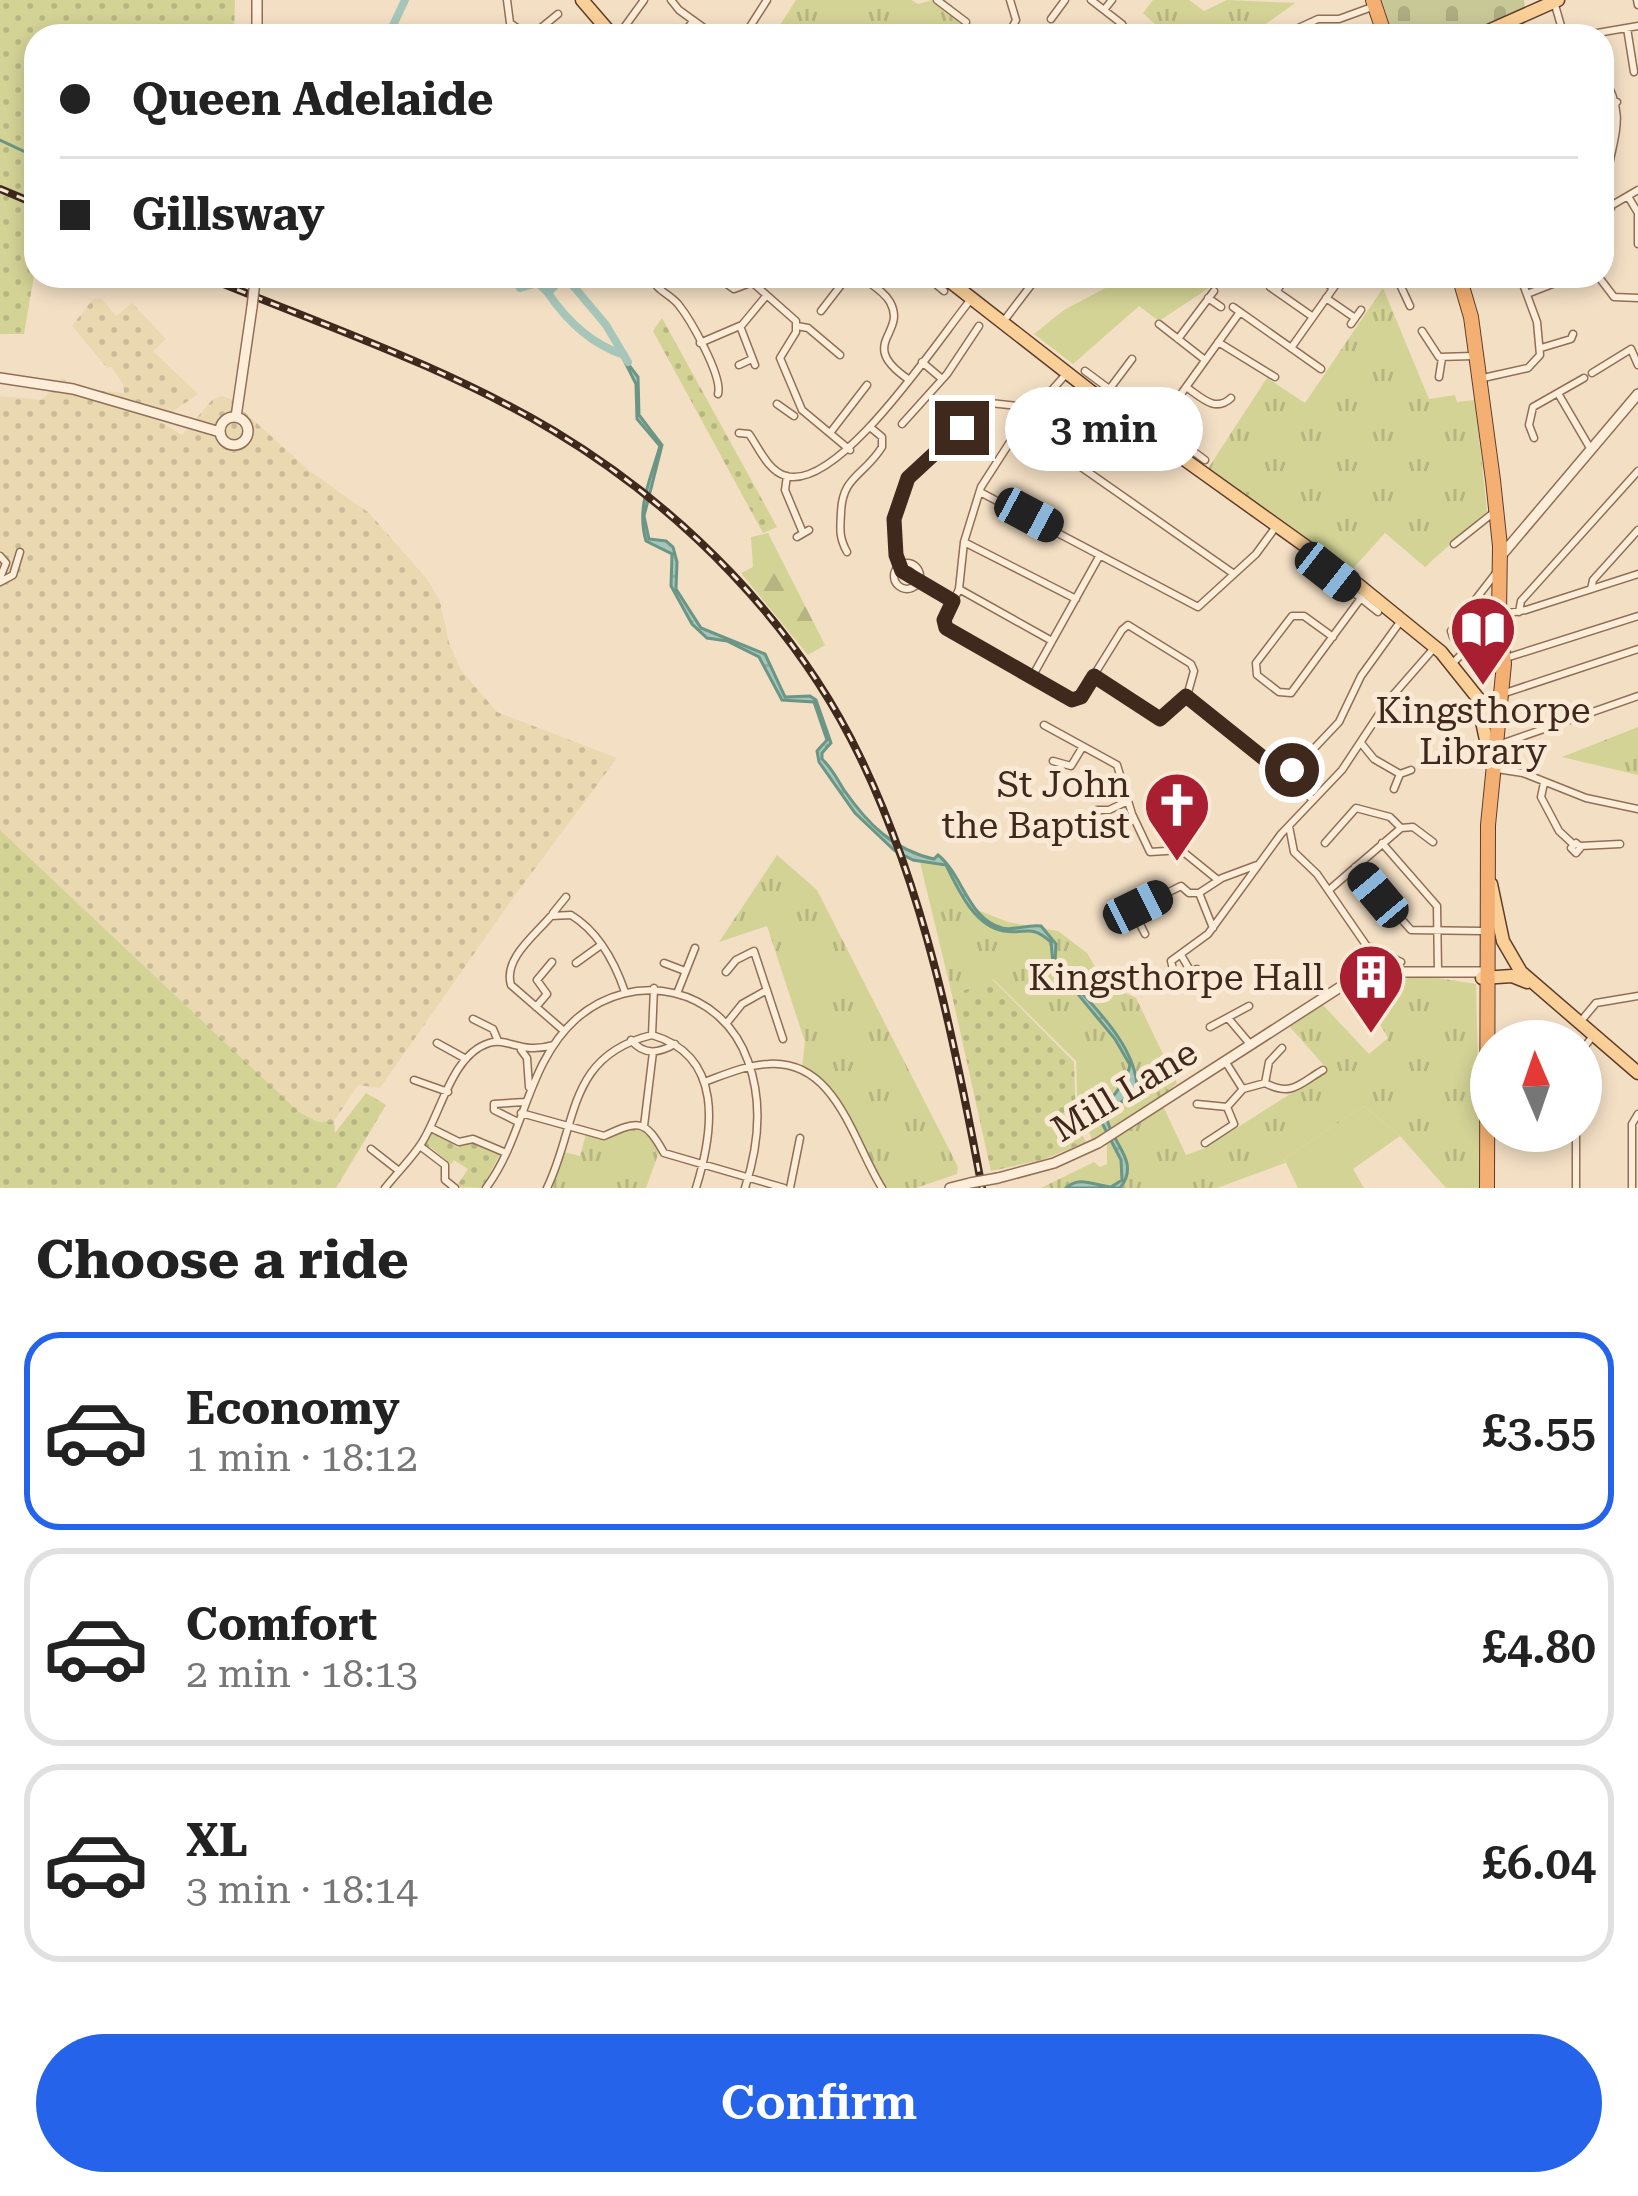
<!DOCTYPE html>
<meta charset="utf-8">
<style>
:root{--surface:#fff;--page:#f6f6f6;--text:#222;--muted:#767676;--line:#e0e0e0;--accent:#2563eb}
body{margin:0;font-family:"Roboto Serif",serif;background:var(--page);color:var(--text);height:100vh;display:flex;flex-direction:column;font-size:45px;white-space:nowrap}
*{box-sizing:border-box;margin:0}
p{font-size:39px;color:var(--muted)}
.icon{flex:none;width:66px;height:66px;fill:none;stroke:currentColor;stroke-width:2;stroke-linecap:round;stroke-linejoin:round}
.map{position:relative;height:1188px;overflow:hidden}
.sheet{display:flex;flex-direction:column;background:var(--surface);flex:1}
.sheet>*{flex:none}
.top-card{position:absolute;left:24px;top:24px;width:1590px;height:264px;border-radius:36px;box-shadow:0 6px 18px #0003;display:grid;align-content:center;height:264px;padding:0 36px;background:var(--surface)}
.needle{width:78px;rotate:358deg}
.fabs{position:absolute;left:1470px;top:1020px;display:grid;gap:24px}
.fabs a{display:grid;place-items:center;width:132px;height:132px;border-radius:50%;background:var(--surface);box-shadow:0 6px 18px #0003;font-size:60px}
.end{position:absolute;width:54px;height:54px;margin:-27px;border:15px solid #3f291d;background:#fff;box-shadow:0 0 0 6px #fff}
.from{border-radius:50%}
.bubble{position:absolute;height:84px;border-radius:42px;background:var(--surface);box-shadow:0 6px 18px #0003;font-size:39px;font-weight:600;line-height:84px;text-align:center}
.car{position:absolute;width:36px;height:72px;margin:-36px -18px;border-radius:15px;box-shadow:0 0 9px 3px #0007;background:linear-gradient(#222 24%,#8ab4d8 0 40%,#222 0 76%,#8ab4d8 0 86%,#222 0)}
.top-card b{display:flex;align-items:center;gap:42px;height:114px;font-size:45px}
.top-card b+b{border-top:3px solid var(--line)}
.top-card i{width:30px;height:30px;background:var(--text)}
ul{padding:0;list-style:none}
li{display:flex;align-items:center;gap:36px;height:198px;margin:0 24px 18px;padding:0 12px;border:6px solid var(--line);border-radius:36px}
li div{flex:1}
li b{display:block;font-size:45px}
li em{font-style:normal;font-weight:600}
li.selected{border-color:var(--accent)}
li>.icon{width:108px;height:108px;stroke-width:1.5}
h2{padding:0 36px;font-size:54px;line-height:144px}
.button{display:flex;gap:24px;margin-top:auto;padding:24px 36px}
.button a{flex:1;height:138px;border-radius:72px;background:var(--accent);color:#fff;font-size:48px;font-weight:600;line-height:138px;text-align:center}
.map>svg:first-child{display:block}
.farmland{fill:url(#farmland-dots)}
.grass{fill:url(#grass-dots)}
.forest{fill:url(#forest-firs)}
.cemetery{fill:url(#cemetery-stones)}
.park{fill:url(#park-tufts)}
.garden{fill:#d3d396}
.water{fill:url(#water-ripples);stroke:#6b9686;stroke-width:3}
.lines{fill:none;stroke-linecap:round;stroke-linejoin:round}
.stream{stroke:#6b9686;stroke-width:3}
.river{stroke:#a6c6b9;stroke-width:8}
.minor-casing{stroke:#916f57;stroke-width:9}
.tertiary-casing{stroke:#916f57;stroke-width:12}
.primary-casing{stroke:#5e3d2c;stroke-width:15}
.trunk-casing{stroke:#5e3d2c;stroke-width:16}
.minor{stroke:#fdedd9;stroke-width:6}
.tertiary{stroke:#fdedd9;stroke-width:9}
.primary{stroke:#facf98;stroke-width:12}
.trunk{stroke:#f3b072;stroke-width:14}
.rail-casing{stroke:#3f291d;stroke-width:8}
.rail{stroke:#faead5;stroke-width:3;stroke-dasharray:9;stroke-linecap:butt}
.tertiary-bridge-casing{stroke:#916f57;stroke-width:12;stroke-linecap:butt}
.tertiary-bridge{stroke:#fdedd9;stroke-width:9}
.route{stroke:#3f291d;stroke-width:15}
.labels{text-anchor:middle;stroke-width:10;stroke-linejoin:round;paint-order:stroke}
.poi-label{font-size:36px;fill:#3f291d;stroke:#faead5;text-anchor:end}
.street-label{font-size:36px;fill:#3f291d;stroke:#faead5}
</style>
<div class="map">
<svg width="1638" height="1188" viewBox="0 0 1638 1188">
<defs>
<pattern id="farmland-dots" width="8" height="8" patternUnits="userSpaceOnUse" patternTransform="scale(3)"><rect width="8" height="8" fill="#ead9b0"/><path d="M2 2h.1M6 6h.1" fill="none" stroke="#caba97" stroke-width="1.8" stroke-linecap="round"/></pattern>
<pattern id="grass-dots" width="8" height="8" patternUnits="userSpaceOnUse" patternTransform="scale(3)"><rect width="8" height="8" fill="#d3d396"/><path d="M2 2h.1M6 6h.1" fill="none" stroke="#b6b581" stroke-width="1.8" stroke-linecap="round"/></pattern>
<pattern id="forest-firs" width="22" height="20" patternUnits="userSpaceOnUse" patternTransform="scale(3)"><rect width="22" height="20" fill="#d3d396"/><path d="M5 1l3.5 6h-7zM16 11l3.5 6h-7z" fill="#b6b581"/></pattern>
<pattern id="cemetery-stones" width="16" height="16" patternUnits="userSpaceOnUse" patternTransform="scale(3)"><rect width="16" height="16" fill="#c8c796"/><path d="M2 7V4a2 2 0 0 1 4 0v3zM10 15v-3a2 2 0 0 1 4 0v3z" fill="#adab81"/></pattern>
<pattern id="park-tufts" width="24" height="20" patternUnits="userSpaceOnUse" patternTransform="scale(3)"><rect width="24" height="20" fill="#d3d396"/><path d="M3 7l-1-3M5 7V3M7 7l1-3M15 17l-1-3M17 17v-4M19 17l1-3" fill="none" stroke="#b6b581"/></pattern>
<pattern id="water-ripples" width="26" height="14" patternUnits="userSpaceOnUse" patternTransform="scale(3)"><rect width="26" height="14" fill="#a6c6b9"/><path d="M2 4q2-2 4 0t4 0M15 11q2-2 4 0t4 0" fill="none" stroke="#90aa9f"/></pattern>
</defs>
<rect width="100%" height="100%" fill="#f3dfc4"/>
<!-- farmland -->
<path class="farmland" d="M101,298L116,316L132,303L166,339L153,351L198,394L159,421L182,435L213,399L222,396L230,399L311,472L369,513L427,579L440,601L449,643L461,670L497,712L617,758L513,898L380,1088L358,1085L334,1121L318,1122L299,1112L0,830V396L42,400L61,378L83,389L124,393L123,384L111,367L107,368L72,326L93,299Z"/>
<!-- grass -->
<path class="grass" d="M0,0H235L234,36H36V264L24,334H0Z
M662,318L777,527L763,533L653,331Z
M0,830L299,1112L318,1122L334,1121L335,1133L366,1093L386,1105L336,1188H0Z
M992,979L1074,1062L1076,1124L1086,1142L1042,1160L991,1171L952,995Z
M434,1131L457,1147L474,1140L501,1152L482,1188L456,1187L468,1169L454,1160L451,1164L430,1147L426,1150L423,1145Z"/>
<!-- forest -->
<path class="forest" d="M768,533L825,645L808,655L741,573L753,567L751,537Z"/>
<!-- cemetery -->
<path class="cemetery" d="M1382,0H1524L1525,9L1466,36H1393Z"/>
<!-- park -->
<path class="park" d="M796,0H911L918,4L932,0L977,36H773Z
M1153,0H1189L1204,11L1227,0L1295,3L1249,36H1152L1161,30L1143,13Z
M1383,288L1429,399L1455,395L1457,402L1475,400L1487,511L1425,567L1385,533L1349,573L1207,470L1267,378L1305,403Z
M1638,727V775L1562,757Z
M777,855L817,890L958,1167L957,1174L916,1188H885C858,1148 847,1092 802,1067L805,1042L767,926L719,942Z
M919,858L945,864L970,907L1008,922L1058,931L1087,953L1104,982L1136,998L1177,1083L1119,1134L1163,1106L1186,1155L1205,1148L1328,1070L1290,1027L1322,1004L1369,1054L1388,1038L1378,1021L1392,1007L1371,983L1425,976L1476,984L1481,1188H1446L1400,1136L1364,1106L1284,1159L1285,1163L1217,1188H1041L1094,1162L1100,1167L1107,1164V1146L1102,1137L1092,1139L1083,1119H1078L1076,1061L993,979L952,995Z
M638,1127L645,1131L659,1152L646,1188H552L564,1152L580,1156L586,1134L607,1139L620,1130Z"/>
<!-- garden -->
<path class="garden" d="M1128,276H1227L1159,321L1139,306L1073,364L1034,334L1064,310Z
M822,931L845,993L805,1007L783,945Z
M1364,1106L1400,1136L1353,1169L1364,1188H1298L1284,1159Z"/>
<!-- water -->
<path class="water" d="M622,356L638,377L639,415L662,445L644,516L649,539L666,541L673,547L677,562L676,589L701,628L765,654L785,697L810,696L816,700L831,743L822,753V759C832,768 837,779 844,790C867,823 893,850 934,859L938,855C963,875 968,919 1002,928C1015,931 1027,924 1041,926L1056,944L1055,963C1083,997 1137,1042 1137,1089L1113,1109L1107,1119C1112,1144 1141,1162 1120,1188H1066C1080,1175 1095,1186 1111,1187L1122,1180L1121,1160L1100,1119C1106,1099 1126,1087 1130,1065L1115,1039L1053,964L1051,942C1029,923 1027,935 1004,931C974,926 958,889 946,865L913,860L894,850L855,813L819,762L817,751L827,740L814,702L782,700L759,657L727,641L707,638L692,624L671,586L672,554L646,541C636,507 651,478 660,446L637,419L636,384Z"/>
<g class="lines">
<!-- stream -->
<path class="stream" d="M0,140L36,157"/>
<!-- river -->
<path class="river" d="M388,36L405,0
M512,276L520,288L538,283L548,293
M564,276L548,293C567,321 591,344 624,355
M565,276L606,325L628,362"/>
<!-- minor casing -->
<g class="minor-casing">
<path id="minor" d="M507,0L510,23L528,36
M671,0L679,10L715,36
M937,0L966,22
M1091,0L1122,24L1129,36
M1637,0L1638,5
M1555,5L1564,36
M1104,10L1112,0
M1051,19L1065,0
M1627,28L1634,72
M623,29L644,0
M531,36L558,14
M682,36L693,21
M744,36L767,0
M1008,36L1016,20L1010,0
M1281,36L1318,19H1339L1372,7
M1580,36L1638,26
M1602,74C1638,132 1595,153 1611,208
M1602,109L1617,102
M1629,198L1638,213V244
M1602,211L1638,190
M650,276C657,291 668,293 678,304C691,320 723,377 718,394
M727,276V284L734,289L750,283
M745,276L796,321V332L780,358L802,410L850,450
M860,276C870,284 884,291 890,302C908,334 856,343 908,379
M926,276L944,291
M1057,276L1069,280L1079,276
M1317,276L1333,288
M1355,276L1356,277
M1396,276L1410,306
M1598,276L1614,297L1638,298
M984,277L985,276
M790,283L795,276
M1270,287L1313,317
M1277,291L1283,281
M1527,294L1555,283
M1208,298L1221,307
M1326,298L1355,318
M1233,307L1321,369
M821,311L848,276
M1003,322L1038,276
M1159,324L1205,360
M1351,324L1361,310
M740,326L755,365
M797,326L808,328L840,355
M1422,331L1439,357L1473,356
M1178,339L1214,291
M1218,342L1275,377
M700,343L742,325L766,296
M1291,348L1342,276
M1541,348L1571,339L1573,334
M922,362L942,379
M739,365L752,359
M1085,371L1205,460
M1067,373L1021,425L981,487L964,542L959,589L944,622L951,631L1072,700L1081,696L1122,630L1128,625L1191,664L1194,671L1187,696L1160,719L1094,677
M1592,373L1631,349L1638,365
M1439,377L1442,358
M1483,378L1528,368L1540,355L1537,322L1520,276
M1186,387C1201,397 1215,413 1231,398
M1108,391L1132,359
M1559,395L1590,448
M777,404L794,416
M902,424L947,374L979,326
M1021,425L1234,574
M739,433L749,434C759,448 768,471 786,476C840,491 939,338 972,298
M830,433L867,385
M1153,433L1240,312
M1534,438L1529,425L1533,407L1584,378
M787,476L785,490L803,533
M980,492L1198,607L1256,554L1275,528
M797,537L809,530
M964,542L1076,599
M1454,544L1493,513
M847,552C839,537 840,530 841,513C842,476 864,476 882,447V437L870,427
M1305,554L1378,612
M0,556L6,563L0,578
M894 576a13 13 0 1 1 26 0a13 13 0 1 1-26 0Z
M0,582L13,575L20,552
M959,589L1052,641
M1591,589L1593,580L1638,530
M953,600L902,571L896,555L895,516L908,478L990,403L1036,408
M1519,612L1521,601L1638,471
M1503,614L1526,610L1638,574
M1481,634L1483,674
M1333,637L1304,616H1292L1256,663L1257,675L1279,692L1291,693L1364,594
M1467,649L1453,637L1451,631L1496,573
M1506,658L1638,616
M1453,663L1481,634L1480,618L1467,608
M1032,677L1100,555
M1505,693L1638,649
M1187,696L1312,799
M1044,725L1117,765L1132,814L1150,852L1181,850L1218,880
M1361,743L1374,759L1400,774
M1498,745L1638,696
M1053,761L1071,766L1082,748
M1497,769L1523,773L1586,798L1638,809
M1287,777L1339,722L1361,676L1400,622
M1544,783L1541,797L1559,831L1573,844
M1394,789L1400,774L1411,770
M1097,810H1109L1128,801
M1289,826L1294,852L1317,874L1366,945L1371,975
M1401,828L1413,827L1433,842
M1325,843L1356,808L1390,817L1401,828
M1382,843L1437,906L1438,972
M1576,843L1581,847L1576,853L1571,848Z
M1580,846L1620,844
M1355,867L1411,930L1482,931
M1329,890L1401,828
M1199,893L1222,878L1257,865
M1199,893L1213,928
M553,913L566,897
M1145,934L1136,916L1139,907L1181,886L1189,893H1199
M1370,947L1401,962
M1181,955L1191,972
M576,963L601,945
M664,963L685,971
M1173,969L1171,961L1208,934L1281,834L1342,770L1387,702L1435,647
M726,972L736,960L754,951L783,1039
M1185,976L1197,969
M1358,979L1366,1002L1377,1016
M678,991L695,948
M536,1007L547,994L537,980L552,962
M1228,1018L1250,1044
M473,1019L493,1029L498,1041
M1581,1021L1596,1003L1638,996
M726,1024L742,1004L767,990
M1210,1027L1249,1006
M564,1031L511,985C503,959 535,935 551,916L571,915C599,932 615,963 625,992
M652,1035L654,988
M631,1040C644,1056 659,1053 675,1044
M437,1043L466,1059
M521,1050L527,1058L529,1087
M1581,1051L1593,1036
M1225,1061L1242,1088
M414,1080L448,1092
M704,1082C724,1075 746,1065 768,1064C836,1059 853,1142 882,1188
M1265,1083L1269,1062L1282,1048
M1197,1104L1227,1107
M521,1113L604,1136C639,1120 645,1119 664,1153L784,1188
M518,1122L494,1110V1104L525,1102
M644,1126L653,1052
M431,1128L459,1142L473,1139L506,1153
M1576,1131V1188
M1205,1143L1234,1124L1227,1107L1243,1089L1265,1083C1292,1097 1299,1084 1323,1070
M420,1146L445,1165V1180L455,1188
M371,1149L399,1171
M385,1188C397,1173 411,1159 421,1144C441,1114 451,1055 489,1043C509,1037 521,1055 553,1045
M486,1188C525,1136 526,1064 576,1019C634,968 722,987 748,1061C763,1102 758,1148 745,1188
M547,1188C578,1124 566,1056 652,1035C724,1056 714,1130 696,1188
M790,1188L800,1138
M1632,1188V1124L1638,1114"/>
</g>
<!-- tertiary casing -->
<g class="tertiary-casing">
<path id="tertiary" d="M257,0V36
M0,378L73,389L220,432
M236,417L252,307
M220 431a14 14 0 1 1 28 0a14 14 0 1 1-28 0Z
M1500,557L1638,394
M998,1178L1054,1163L1098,1143L1345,984L1391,972H1482
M950,1188L970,1183"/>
</g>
<!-- primary casing -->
<g class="primary-casing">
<path id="primary" d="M582,0L613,36
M1477,36L1558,0
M943,276L1107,404L1350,578L1441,652L1481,702L1499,716
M1478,703L1489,754
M1491,884L1503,941L1521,972L1638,1073
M1482,978L1512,976L1527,982"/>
</g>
<!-- trunk casing -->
<g class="trunk-casing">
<path id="trunk" d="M1373,0L1385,36
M1459,276L1471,317L1493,480L1500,546L1499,614L1504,664L1488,825L1487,1188"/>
</g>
<!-- minor -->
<use href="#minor" class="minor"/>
<!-- tertiary -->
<use href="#tertiary" class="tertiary"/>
<!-- primary -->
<use href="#primary" class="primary"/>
<!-- trunk -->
<use href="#trunk" class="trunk"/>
<!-- rail casing -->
<g class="rail-casing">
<path id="rail" d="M0,189L36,204
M204,276C320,324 445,366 554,431C682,508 796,623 861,759C925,892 955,1044 982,1188"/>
</g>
<!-- rail -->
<use href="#rail" class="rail"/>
<!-- tertiary-bridge casing -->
<g class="tertiary-bridge-casing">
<path id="tertiary-bridge" d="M252,307L255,281
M970,1183L998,1178"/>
</g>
<!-- tertiary-bridge -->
<use href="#tertiary-bridge" class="tertiary-bridge"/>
</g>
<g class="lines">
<!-- route -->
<path class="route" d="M962,428L908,478L894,519L896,555L902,571L953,601L944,620L946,628L1072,700L1081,697L1094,676L1160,719L1186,696L1287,777L1292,770"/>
</g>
<!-- icons -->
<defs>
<g id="library-pin" transform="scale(3.45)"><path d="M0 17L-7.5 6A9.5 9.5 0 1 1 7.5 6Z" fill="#a81f32" stroke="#faead5"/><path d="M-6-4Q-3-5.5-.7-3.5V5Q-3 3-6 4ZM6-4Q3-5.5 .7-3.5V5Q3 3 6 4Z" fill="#fff"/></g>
<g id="church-pin" transform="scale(3.45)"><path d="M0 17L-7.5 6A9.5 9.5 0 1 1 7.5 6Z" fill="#a81f32" stroke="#faead5"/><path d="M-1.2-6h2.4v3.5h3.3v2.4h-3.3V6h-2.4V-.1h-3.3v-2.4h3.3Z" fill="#fff"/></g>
<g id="building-pin" transform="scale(3.45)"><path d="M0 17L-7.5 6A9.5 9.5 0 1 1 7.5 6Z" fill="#a81f32" stroke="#faead5"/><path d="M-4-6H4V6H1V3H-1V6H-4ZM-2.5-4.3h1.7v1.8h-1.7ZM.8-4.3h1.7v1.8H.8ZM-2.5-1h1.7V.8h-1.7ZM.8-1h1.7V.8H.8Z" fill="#fff"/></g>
</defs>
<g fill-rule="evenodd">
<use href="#library-pin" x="1483" y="629"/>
<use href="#church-pin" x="1177" y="805"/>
<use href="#building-pin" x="1371" y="977"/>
</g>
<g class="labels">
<!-- poi labels -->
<g class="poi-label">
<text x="1483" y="723" text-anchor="middle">Kingsthorpe<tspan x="1483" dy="41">Library</tspan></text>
<text x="1130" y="797">St John<tspan x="1130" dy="41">the Baptist</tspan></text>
<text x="1324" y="990">Kingsthorpe Hall</text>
</g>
<!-- street labels -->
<g class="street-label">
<text transform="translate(1124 1090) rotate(-31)" y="13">Mill Lane</text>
</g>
</g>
</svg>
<div class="fabs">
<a><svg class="needle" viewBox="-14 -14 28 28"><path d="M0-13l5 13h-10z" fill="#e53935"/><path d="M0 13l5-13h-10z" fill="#767676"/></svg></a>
</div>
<i class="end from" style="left:1292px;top:770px"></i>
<i class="end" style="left:962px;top:428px"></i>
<div class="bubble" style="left:1005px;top:387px;width:198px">3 min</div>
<i class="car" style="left:1029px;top:515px;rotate:118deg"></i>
<i class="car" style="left:1328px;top:572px;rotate:128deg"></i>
<i class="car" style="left:1378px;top:895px;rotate:320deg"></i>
<i class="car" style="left:1138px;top:907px;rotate:64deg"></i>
<div class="top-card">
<b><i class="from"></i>Queen Adelaide</b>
<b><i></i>Gillsway</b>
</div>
</div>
<section class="sheet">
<h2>Choose a ride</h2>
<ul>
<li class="selected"><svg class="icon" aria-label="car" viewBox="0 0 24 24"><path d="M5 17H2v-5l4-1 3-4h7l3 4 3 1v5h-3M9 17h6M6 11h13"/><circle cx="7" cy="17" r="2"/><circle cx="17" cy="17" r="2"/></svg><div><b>Economy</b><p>1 min · 18:12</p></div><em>£3.55</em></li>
<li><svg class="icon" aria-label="car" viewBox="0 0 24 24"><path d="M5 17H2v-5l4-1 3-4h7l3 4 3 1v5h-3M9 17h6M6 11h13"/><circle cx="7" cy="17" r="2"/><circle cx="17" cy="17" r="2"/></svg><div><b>Comfort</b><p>2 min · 18:13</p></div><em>£4.80</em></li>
<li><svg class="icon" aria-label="car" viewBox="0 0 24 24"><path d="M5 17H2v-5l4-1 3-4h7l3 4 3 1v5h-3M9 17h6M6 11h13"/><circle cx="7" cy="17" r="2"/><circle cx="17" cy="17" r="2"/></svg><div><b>XL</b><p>3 min · 18:14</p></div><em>£6.04</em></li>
</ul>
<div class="button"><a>Confirm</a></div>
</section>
